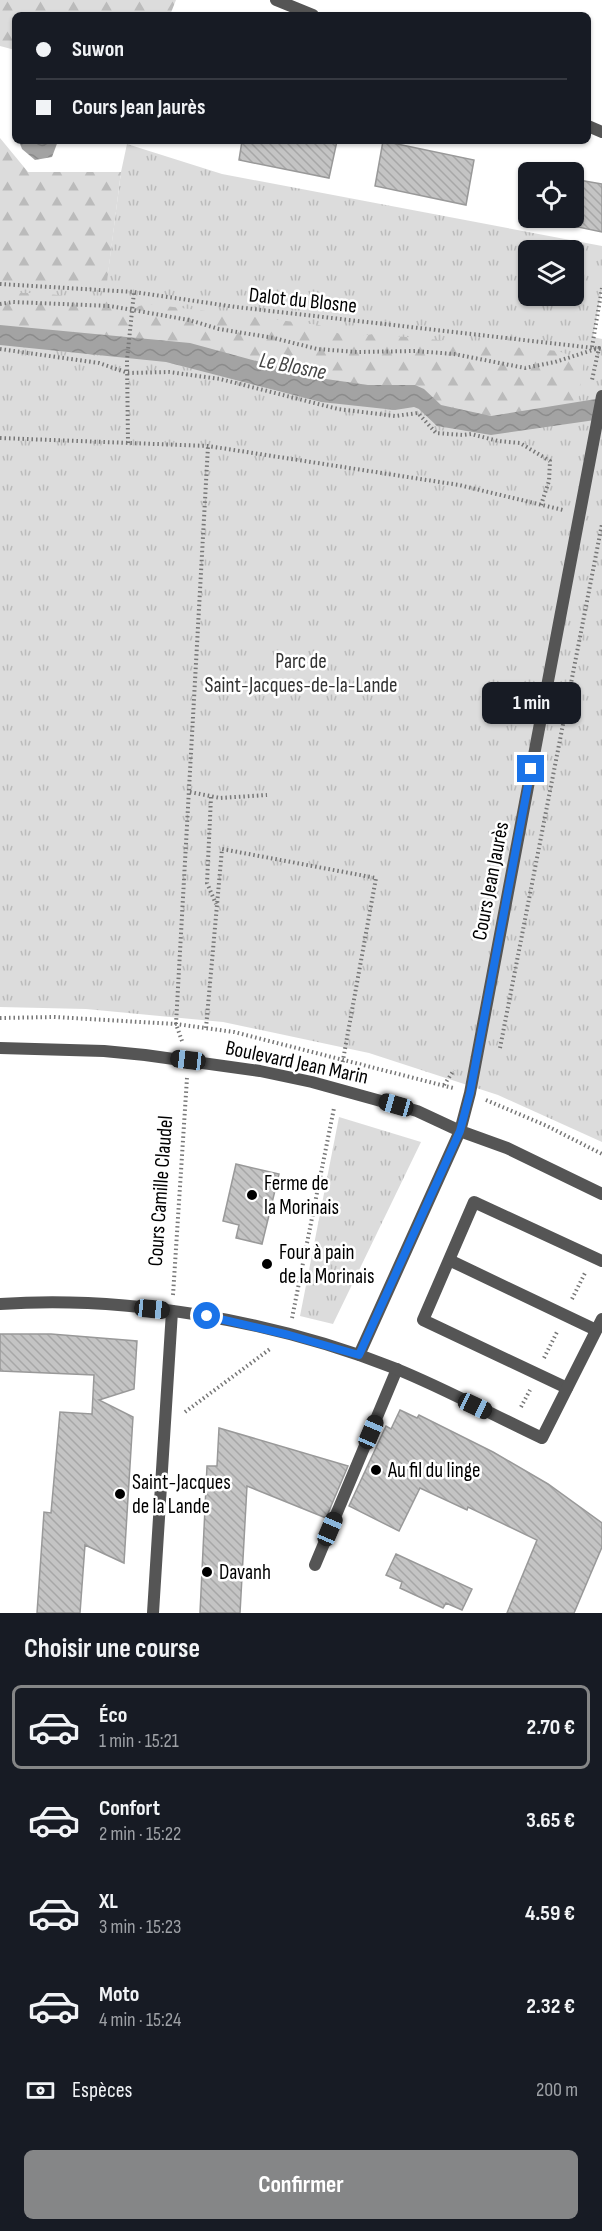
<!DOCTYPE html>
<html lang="fr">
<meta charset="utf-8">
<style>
:root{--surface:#171b24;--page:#242831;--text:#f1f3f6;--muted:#9ea1a6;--line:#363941;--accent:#858687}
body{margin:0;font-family:"Sofia Sans Condensed",sans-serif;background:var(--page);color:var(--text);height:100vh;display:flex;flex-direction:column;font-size:22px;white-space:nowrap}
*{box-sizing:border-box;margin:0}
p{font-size:20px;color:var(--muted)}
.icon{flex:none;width:33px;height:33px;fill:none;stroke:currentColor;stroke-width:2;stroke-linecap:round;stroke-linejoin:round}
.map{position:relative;height:1613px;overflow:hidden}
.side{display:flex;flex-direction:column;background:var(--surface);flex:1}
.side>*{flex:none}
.banner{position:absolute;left:12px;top:12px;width:579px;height:132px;border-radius:9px;box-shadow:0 2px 4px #0004;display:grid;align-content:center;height:132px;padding:0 24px;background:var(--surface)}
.tools{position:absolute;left:518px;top:162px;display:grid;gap:12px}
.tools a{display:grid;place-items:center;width:66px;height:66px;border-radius:9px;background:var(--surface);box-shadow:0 2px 4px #0004;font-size:30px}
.end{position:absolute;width:27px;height:27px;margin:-14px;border:8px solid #1a73e8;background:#fff;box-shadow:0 0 0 3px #fff}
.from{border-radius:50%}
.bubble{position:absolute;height:42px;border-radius:9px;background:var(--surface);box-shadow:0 2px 4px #0004;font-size:20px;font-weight:700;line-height:42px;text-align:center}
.car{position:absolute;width:18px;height:36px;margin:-18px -9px;border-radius:8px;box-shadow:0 0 4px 2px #0007;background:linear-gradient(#222 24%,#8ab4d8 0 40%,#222 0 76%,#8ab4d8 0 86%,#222 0)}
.banner b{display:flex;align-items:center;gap:21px;height:57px;font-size:22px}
.banner b+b{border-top:2px solid var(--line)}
.banner i{width:15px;height:15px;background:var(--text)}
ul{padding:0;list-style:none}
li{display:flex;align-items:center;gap:18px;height:84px;margin:0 12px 9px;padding:0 12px;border:3px solid transparent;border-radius:9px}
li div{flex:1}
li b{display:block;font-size:22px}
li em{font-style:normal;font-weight:700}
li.on{border-color:var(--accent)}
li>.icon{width:54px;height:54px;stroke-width:1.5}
h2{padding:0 24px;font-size:27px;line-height:72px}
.pay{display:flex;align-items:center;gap:15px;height:66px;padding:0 24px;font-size:22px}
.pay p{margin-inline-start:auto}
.cta{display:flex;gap:12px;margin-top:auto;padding:12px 24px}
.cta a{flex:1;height:69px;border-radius:9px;background:var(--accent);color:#fff;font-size:24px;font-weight:700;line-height:69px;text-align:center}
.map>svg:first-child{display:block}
.grass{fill:url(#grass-tufts);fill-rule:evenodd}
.forest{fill:url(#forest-firs)}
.water{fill:url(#water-waves)}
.building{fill:url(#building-back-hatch);stroke:#999;stroke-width:1.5}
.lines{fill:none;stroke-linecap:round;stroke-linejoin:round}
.path{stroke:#777;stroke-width:4;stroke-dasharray:1.5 3;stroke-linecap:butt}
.service{stroke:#555;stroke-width:12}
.pedestrian{stroke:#555;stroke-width:12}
.minor{stroke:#555;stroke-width:12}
.route{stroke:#1a73e8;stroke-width:8}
.poi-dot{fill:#000;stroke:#fff;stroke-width:2}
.labels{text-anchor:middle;stroke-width:5;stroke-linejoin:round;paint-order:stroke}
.street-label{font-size:21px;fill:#000;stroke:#fff}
.park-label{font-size:21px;fill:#333;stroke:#fff}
.poi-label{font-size:21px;fill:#000;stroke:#fff;text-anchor:start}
.water-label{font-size:22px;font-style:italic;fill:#444;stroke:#fff}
</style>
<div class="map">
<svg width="602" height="1613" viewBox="0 0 602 1613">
<defs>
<pattern id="grass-tufts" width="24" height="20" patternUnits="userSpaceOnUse" patternTransform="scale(1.5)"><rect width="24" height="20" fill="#dcdcdc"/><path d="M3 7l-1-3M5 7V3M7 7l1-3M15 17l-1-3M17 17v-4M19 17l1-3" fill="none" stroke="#bbb"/></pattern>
<pattern id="forest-firs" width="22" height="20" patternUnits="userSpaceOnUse" patternTransform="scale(1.5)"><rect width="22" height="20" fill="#dcdcdc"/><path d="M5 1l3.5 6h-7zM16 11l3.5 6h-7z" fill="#bbb"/></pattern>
<pattern id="water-waves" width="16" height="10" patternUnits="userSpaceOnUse" patternTransform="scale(1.5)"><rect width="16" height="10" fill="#a3a3a3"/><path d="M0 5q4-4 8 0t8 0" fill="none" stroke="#8b8b8b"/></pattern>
<pattern id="building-back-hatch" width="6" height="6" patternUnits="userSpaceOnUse" patternTransform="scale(1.5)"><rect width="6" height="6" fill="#c4c4c4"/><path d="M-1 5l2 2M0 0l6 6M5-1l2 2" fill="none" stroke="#a7a7a7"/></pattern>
</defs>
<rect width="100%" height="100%" fill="#fff"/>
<!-- grass -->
<path class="grass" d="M127,144L222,174L602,246V288L593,337L602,339V1142L498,1095L369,1053L223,1022L86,1009L0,1007V275L107,280L121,172ZM528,250H573V296H528Z
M339,1117L421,1142L333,1324L300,1316Z"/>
<!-- forest -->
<path class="forest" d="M0,0H176L170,15H15V50L0,46Z
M0,138L28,172H121L106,290L0,284Z
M0,293H36L123,301L132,311L139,306L149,304L319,325L349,338L373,334L558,351L584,360L575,422L491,435L437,426L419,409L414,407L395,410L321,402L166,362L0,345Z"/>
<!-- water -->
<path class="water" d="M19,141H58L52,157L35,160L22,149Z
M0,325L190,343L319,378L368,385H415L424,389L441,405L491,416L602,398V419L491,435L437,426L419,409L414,407L395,410L321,402L166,362L0,345Z"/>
<!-- building -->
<path class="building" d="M242,141H337L329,178L239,160Z
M383,141L474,160L466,205L375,186Z
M573,179L602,184V232L573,226Z
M236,1164L279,1174L262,1244L236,1238L239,1225L223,1221Z
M0,1334H51L137,1341L134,1389L99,1400L133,1417L124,1563L85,1545L80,1613H37L44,1512L51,1513L60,1412L92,1414L94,1375L0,1371Z
M400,1410L417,1418L419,1415L493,1452L548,1484L602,1523V1547L574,1613H507L537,1540L468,1507L467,1510L420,1488L399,1531L349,1506L386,1426L391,1429Z
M219,1428L348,1466L326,1518L247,1486L240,1613H200L207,1466H217Z
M396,1554L472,1589L462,1610L446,1603L443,1608L400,1588L402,1582L386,1575Z"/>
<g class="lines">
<!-- path -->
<path class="path" d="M0,284L134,292L236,307L602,349
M0,304L13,302L110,306L189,320L219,329L274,338L317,349L357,352L415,351L454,354L525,368L555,362L599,348L592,380
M592,347L602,288
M0,349L99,363L128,373L169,372L220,379L338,409L395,416L418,413L436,433L463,435L471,434L498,441L520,443L550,461L549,481L541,505
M0,438L208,446L459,485L563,510
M128,443L127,360L134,292
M190,792L220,798L267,795
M211,797L207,883L216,904
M0,1018L54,1017L176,1024L234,1032L453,1088
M206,1028L222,849L376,878L341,1071
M182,1041L176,1024L208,446
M500,1048L602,524
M444,1085L454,1070
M486,1100L547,1126L602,1154
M173,1295L187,1078
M572,1299L585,1273
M292,1318L334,1108
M544,1358L558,1330
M521,1407L530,1390
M185,1412L270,1349"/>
<!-- service -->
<path class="service" d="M449,1260L596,1330
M567,1388L423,1320L474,1202L602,1261
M315,1565L397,1369"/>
<!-- pedestrian -->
<path class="pedestrian" d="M153,1613L172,1311"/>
<!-- minor -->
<path class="minor" d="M276,0L313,15
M588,126L602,132
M0,1048L104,1051L145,1055L260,1071L312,1082L417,1111L460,1131L507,1148L602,1194
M0,1304C127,1295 275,1321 394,1368C444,1388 493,1415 542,1438L602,1319
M359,1355L460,1131L470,1093L602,396"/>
</g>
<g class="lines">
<!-- route -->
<path class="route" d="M207,1316L289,1335L359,1355L460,1131L470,1093L531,769"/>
</g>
<!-- markers -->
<g class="poi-dot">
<circle cx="252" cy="1195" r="6"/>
<circle cx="267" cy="1264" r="6"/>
<circle cx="376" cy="1470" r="6"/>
<circle cx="120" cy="1494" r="6"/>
<circle cx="207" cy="1572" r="6"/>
</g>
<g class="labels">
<!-- street labels -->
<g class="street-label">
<text transform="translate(303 300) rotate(6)" y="7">Dalot du Blosne</text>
<text transform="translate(490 881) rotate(-79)" y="7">Cours Jean Jaurès</text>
<text transform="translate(297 1062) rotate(12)" y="7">Boulevard Jean Marin</text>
<text transform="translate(160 1191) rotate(-86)" y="7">Cours Camille Claudel</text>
</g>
<!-- park labels -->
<g class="park-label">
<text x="301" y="668">Parc de<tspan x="301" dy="24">Saint-Jacques-de-la-Lande</tspan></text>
</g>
<!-- poi labels -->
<g class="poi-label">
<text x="264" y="1190">Ferme de<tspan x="264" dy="24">la Morinais</tspan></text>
<text x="279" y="1259">Four à pain<tspan x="279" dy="24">de la Morinais</tspan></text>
<text x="388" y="1477">Au fil du linge</text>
<text x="132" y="1489">Saint-Jacques<tspan x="132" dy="24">de la Lande</tspan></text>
<text x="219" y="1579">Davanh</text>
</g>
<!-- water labels -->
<g class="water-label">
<text transform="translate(293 365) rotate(11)" y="8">Le Blosne</text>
</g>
</g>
</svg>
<div class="tools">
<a><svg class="icon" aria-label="locate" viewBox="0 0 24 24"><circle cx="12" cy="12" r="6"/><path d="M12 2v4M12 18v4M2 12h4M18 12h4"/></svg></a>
<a><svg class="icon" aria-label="layers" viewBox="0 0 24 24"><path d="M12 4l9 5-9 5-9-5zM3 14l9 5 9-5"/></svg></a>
</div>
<i class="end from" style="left:207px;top:1316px"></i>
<i class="end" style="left:531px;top:769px"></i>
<div class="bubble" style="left:482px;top:682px;width:99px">1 min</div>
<i class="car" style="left:188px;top:1060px;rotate:277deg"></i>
<i class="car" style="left:396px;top:1105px;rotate:286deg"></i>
<i class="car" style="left:152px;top:1309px;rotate:96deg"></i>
<i class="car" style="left:475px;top:1406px;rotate:115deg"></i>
<i class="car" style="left:371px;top:1432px;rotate:23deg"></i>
<i class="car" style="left:330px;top:1529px;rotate:23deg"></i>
<div class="banner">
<b><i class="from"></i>Suwon</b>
<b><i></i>Cours Jean Jaurès</b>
</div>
</div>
<section class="side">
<h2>Choisir une course</h2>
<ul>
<li class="on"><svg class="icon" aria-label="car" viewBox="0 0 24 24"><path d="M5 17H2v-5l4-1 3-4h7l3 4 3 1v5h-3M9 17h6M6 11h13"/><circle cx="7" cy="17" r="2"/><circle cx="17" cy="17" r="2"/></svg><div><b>Éco</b><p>1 min · 15:21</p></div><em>2.70 €</em></li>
<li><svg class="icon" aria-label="car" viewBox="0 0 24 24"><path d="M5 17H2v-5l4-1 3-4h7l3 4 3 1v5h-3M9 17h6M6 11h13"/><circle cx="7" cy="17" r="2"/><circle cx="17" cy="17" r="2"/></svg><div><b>Confort</b><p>2 min · 15:22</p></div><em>3.65 €</em></li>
<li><svg class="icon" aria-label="car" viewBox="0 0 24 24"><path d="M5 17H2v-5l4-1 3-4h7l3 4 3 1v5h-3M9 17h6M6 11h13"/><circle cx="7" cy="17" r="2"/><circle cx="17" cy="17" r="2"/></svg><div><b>XL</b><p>3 min · 15:23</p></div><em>4.59 €</em></li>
<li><svg class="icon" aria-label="car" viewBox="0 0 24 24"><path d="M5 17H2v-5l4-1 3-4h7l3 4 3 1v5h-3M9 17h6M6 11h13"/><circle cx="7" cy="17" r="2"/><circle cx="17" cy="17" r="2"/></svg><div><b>Moto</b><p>4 min · 15:24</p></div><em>2.32 €</em></li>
</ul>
<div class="pay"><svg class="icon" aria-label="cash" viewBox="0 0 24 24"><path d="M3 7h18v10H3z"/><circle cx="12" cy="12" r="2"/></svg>Espèces<p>200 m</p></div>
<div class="cta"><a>Confirmer</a></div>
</section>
